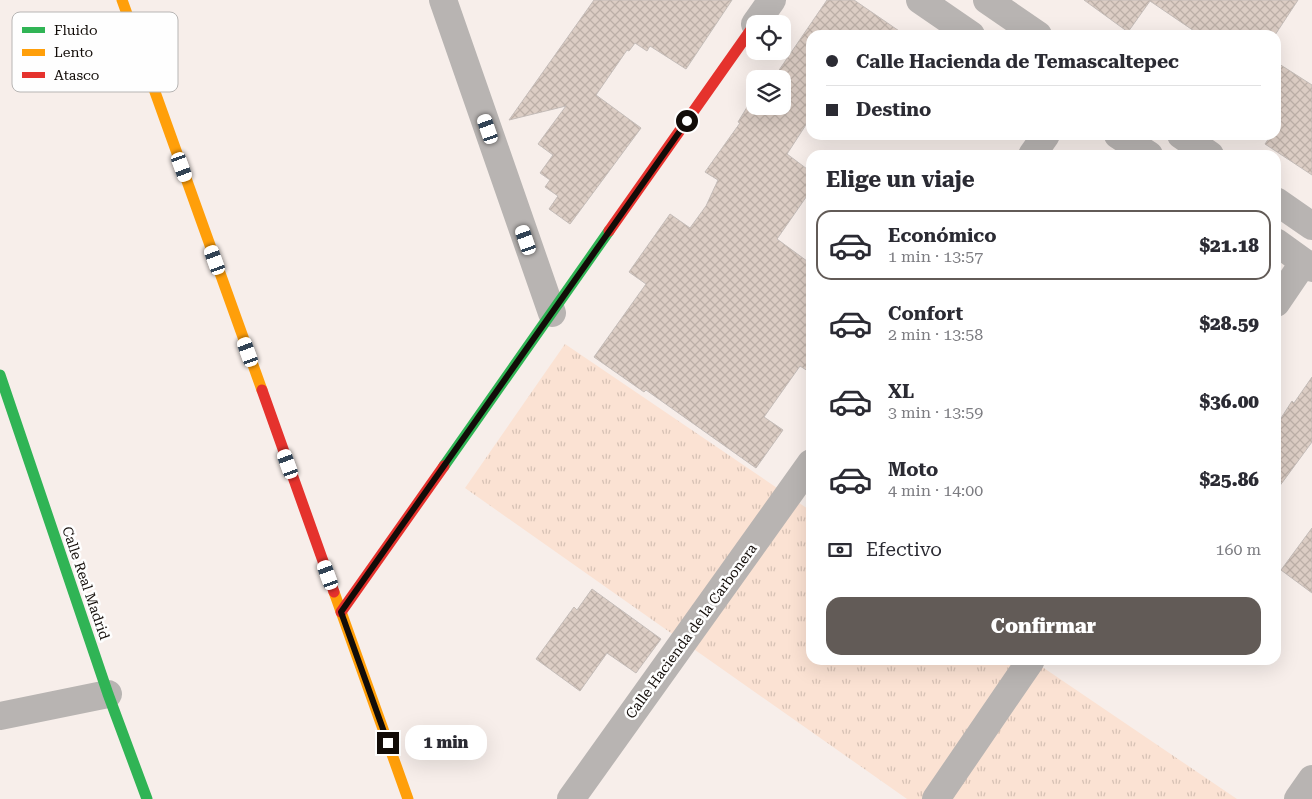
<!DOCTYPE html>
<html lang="es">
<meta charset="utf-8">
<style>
:root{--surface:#fff;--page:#f7f7f7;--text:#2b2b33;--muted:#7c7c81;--line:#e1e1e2;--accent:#625b57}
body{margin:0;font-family:"Roboto Serif",serif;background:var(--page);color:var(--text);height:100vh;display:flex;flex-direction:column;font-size:19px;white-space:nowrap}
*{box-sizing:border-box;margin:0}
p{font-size:16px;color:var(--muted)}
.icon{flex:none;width:28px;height:28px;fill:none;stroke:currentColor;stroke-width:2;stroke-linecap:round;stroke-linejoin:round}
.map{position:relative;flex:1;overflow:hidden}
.side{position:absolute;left:806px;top:150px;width:475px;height:515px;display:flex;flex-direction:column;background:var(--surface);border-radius:15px;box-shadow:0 5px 20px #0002}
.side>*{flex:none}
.top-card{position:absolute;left:806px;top:30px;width:475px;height:110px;border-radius:15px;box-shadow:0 5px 20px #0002;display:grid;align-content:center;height:110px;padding:0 20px;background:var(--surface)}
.tools{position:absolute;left:746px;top:15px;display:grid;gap:10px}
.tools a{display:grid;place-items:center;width:45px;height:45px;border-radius:10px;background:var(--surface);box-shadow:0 5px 20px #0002;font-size:25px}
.end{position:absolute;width:22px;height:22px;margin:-11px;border:6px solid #120c08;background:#fff;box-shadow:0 0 0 2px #fff}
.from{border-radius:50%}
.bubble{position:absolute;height:35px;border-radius:15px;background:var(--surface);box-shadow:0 5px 20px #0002;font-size:16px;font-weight:800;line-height:35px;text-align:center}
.car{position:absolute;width:15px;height:30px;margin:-15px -8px;border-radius:6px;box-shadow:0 0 4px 1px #0007;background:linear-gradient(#fff 24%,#345 0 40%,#fff 0 76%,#345 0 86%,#fff 0)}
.top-card b{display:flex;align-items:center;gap:18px;height:48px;font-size:19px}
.top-card b+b{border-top:1px solid var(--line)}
.top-card i{width:12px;height:12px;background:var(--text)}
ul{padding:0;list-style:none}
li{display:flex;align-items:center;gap:15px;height:70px;margin:0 10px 8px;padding:0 10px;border:2px solid transparent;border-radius:15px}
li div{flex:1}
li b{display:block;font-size:19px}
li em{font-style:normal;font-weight:800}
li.selected{border-color:var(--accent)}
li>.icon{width:45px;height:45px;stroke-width:1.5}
h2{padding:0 20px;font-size:22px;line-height:60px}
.pay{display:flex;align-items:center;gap:12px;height:55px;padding:0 20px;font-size:19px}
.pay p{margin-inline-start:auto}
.primary-button{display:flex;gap:10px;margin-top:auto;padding:10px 20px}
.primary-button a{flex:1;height:58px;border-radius:15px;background:var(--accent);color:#fff;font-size:20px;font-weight:800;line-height:58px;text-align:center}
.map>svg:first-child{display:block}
.grass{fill:url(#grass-tufts)}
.building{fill:url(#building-cross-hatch);stroke:#c4bcb8}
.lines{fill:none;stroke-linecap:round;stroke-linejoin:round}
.street{stroke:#b8b4b2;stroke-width:28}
.fast{stroke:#30b455;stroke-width:11}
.slow{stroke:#ff9f0a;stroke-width:11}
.jam{stroke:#e5322d;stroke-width:11}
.route{stroke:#120c08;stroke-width:6}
.labels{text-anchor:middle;stroke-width:5;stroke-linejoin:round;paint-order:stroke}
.street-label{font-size:14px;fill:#120c08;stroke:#fefefe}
.key{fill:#fefefe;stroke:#b7b5b4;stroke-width:1}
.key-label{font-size:14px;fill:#120c08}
</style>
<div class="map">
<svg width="1312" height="799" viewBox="0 0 1312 799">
<defs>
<pattern id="grass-tufts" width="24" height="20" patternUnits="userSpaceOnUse" patternTransform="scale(1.25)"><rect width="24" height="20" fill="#fbe2d3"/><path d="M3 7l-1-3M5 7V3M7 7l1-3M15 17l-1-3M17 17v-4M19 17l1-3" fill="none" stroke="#d6c1b4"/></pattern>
<pattern id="building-cross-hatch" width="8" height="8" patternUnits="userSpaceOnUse" patternTransform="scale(1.25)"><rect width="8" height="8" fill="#dccdc4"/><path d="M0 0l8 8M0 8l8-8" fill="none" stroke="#bcafa7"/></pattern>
</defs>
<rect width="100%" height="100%" fill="#f7eeea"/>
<!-- grass -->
<path class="grass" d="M565,344L811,511V660H1032L1237,799H907L465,488Z"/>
<!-- building -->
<path class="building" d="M594,0H732L686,69L650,46L647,51L635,43L629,51L627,50L596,95L641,128L570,224L549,209L558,196L545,187L550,180L540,173L553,155L538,144L566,106L509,120Z
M827,0H854L905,35H811V117L787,154L811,172V190L777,239L811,264V373L800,366L764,417L783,430L756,468L646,390L644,392L594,357L646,284L629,272L670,214L690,228L706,206L718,180L705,172L740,123L738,122L752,99L755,101V106H782V79H773Z
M1084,0H1298L1275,35H1200L1150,1L1128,32Z
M1276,62L1312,85V175L1265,144L1271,135H1276Z
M1312,377V442L1276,491V426L1292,401L1294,403Z
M1312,528V593L1281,570Z
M592,589L661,639L636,673L607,653L580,691L536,659L574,607L577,610Z"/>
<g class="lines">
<!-- street -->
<path class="street" d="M443,0L552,313
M920,0L971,35
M987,0L1038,35
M755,24L772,0
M1118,135L1149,155
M1181,135L1210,155
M1032,155L1046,135
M1276,201L1312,226
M1276,242L1312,268
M1276,303L1304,262
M0,716L108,694
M571,799L811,463
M936,799L1031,660
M1298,799L1312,779"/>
<!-- fast -->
<path class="fast" d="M0,375L108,694L147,799
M444,466L609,231"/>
<!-- slow -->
<path class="slow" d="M122,0L262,390
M334,592L408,799"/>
<!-- jam -->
<path class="jam" d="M609,231L755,24
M262,390L334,592
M341,612L444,466"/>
</g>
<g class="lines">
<!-- route -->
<path class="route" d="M388,743L341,612L687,121"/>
</g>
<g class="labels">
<!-- street labels -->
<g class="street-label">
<text transform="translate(86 583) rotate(71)" y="5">Calle Real Madrid</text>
<text transform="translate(691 631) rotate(-54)" y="5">Calle Hacienda de la Carbonera</text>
</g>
</g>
<!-- legend -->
<rect x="12" y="12" width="166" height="80" rx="8" class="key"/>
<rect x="22" y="27" width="23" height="6" fill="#30b455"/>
<rect x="22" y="49" width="23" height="7" fill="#ff9f0a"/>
<rect x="22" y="72" width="23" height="6" fill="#e5322d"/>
<g class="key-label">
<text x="54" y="35">Fluido</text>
<text x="54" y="57">Lento</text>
<text x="54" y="80">Atasco</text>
</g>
</svg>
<div class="tools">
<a><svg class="icon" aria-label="locate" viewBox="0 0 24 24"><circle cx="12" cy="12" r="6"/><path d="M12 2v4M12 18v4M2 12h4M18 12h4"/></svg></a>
<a><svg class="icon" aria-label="layers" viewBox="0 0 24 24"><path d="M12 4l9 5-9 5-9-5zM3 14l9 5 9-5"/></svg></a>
</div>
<i class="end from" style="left:687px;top:121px"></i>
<i class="end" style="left:388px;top:743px"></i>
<div class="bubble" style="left:405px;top:725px;width:82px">1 min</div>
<i class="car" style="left:488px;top:129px;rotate:341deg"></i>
<i class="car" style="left:182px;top:167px;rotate:160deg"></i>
<i class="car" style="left:526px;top:240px;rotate:341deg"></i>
<i class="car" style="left:215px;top:260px;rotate:340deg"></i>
<i class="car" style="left:248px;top:352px;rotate:340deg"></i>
<i class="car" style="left:288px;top:464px;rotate:340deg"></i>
<i class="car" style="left:328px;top:575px;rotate:340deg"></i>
<div class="top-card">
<b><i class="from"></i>Calle Hacienda de Temascaltepec</b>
<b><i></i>Destino</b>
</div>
<section class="side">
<h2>Elige un viaje</h2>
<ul>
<li class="selected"><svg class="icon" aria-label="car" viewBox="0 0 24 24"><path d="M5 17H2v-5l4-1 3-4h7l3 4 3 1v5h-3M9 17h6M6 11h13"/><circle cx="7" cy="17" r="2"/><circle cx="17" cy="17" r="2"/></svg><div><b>Económico</b><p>1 min · 13:57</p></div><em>$21.18</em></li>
<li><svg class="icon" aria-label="car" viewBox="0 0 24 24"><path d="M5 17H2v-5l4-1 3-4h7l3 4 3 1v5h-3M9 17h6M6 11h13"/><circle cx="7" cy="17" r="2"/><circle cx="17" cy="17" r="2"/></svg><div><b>Confort</b><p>2 min · 13:58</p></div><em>$28.59</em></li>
<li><svg class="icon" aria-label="car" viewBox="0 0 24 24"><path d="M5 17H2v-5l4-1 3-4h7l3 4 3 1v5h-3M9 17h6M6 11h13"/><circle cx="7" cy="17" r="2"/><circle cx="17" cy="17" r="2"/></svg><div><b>XL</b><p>3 min · 13:59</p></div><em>$36.00</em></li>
<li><svg class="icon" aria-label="car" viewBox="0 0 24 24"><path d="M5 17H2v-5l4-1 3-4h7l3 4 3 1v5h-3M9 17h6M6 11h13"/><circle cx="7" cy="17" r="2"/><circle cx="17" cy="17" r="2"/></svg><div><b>Moto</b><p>4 min · 14:00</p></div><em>$25.86</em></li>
</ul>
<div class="pay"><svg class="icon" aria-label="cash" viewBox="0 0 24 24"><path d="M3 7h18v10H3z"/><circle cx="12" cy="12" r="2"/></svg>Efectivo<p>160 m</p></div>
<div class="primary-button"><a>Confirmar</a></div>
</section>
</div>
